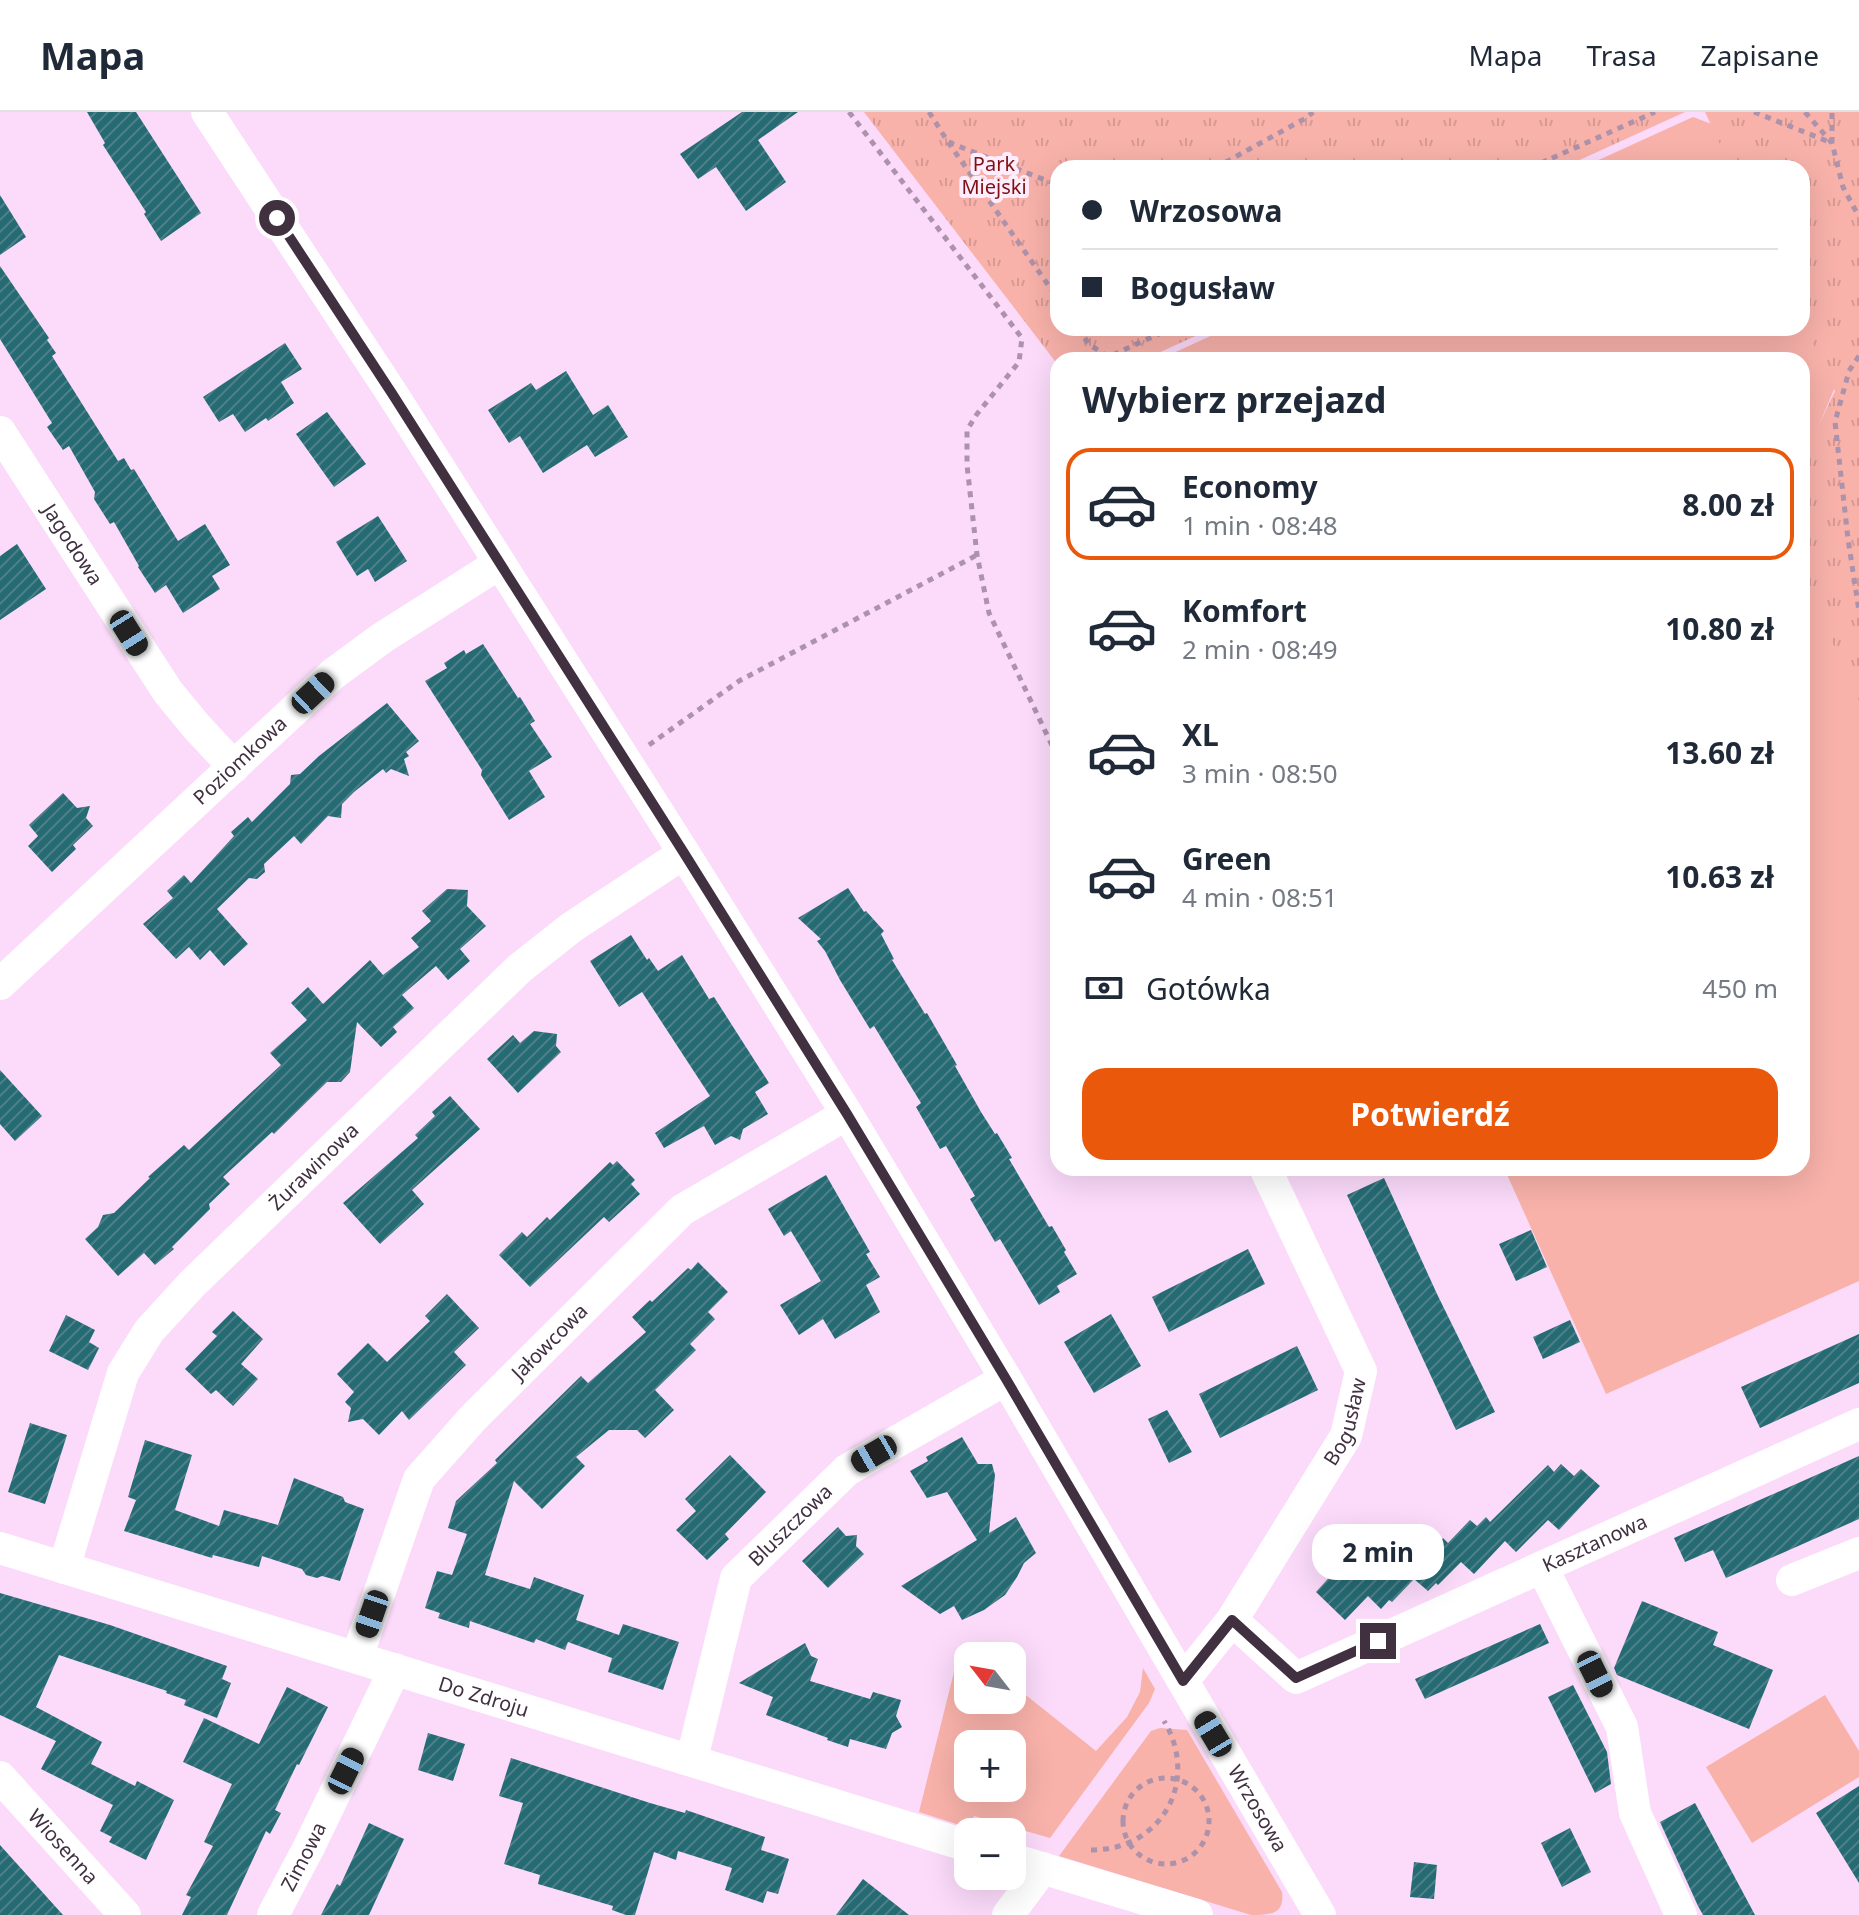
<!DOCTYPE html>
<html lang="pl">
<meta charset="utf-8">
<style>
:root{--surface:#fff;--page:#f2f2f3;--text:#1f2937;--muted:#747a83;--line:#e0e1e3;--accent:#ea580c}
body{margin:0;font-family:"Noto Sans",sans-serif;background:var(--page);color:var(--text);height:100vh;display:flex;flex-direction:column;font-size:30px;white-space:nowrap}
*{box-sizing:border-box;margin:0}
p{font-size:26px;color:var(--muted)}
.icon{flex:none;width:44px;height:44px;fill:none;stroke:currentColor;stroke-width:2;stroke-linecap:round;stroke-linejoin:round}
.map{position:relative;flex:1;overflow:hidden}
.drawer{position:absolute;left:1050px;top:240px;width:760px;height:824px;display:flex;flex-direction:column;background:var(--surface);border-radius:24px;box-shadow:0 8px 32px #0002}
.drawer>*{flex:none}
.hud{position:absolute;left:1050px;top:48px;width:760px;height:176px;border-radius:24px;box-shadow:0 8px 32px #0002;display:grid;align-content:center;height:176px;padding:0 32px;background:var(--surface)}
.needle{width:52px;rotate:301deg}
.buttons{position:absolute;left:954px;top:1530px;display:grid;gap:16px}
.buttons a{display:grid;place-items:center;width:72px;height:72px;border-radius:16px;background:var(--surface);box-shadow:0 8px 32px #0002;font-size:40px}
.end{position:absolute;width:36px;height:36px;margin:-18px;border:10px solid #403040;background:#fff;box-shadow:0 0 0 4px #fff}
.from{border-radius:50%}
.bubble{position:absolute;height:56px;border-radius:24px;background:var(--surface);box-shadow:0 8px 32px #0002;font-size:26px;font-weight:700;line-height:56px;text-align:center}
.car{position:absolute;width:24px;height:48px;margin:-24px -12px;border-radius:10px;box-shadow:0 0 6px 2px #0007;background:linear-gradient(#222 24%,#8ab4d8 0 40%,#222 0 76%,#8ab4d8 0 86%,#222 0)}
.hud b{display:flex;align-items:center;gap:28px;height:76px;font-size:30px}
.hud b+b{border-top:2px solid var(--line)}
.hud i{width:20px;height:20px;background:var(--text)}
ul{padding:0;list-style:none}
li{display:flex;align-items:center;gap:24px;height:112px;margin:0 16px 12px;padding:0 16px;border:4px solid transparent;border-radius:24px}
li div{flex:1}
li b{display:block;font-size:30px}
li em{font-style:normal;font-weight:700}
li.on{border-color:var(--accent)}
li>.icon{width:72px;height:72px;stroke-width:1.5}
h2{padding:0 32px;font-size:36px;line-height:96px}
.pay{display:flex;align-items:center;gap:20px;height:88px;padding:0 32px;font-size:30px}
.pay p{margin-inline-start:auto}
.button{display:flex;gap:16px;margin-top:auto;padding:16px 32px}
.button a{flex:1;height:92px;border-radius:24px;background:var(--accent);color:#fff;font-size:32px;font-weight:700;line-height:92px;text-align:center}
header{display:flex;align-items:center;gap:48px;box-sizing:border-box;height:112px;padding:0 40px;background:var(--surface);border-bottom:2px solid var(--line)}
header strong{font-size:38px}
nav{display:flex;gap:44px;margin-inline-start:auto;font-size:28px}
.map>svg:first-child{display:block}
.green{fill:#f8b2aa;fill-rule:evenodd}
.park{fill:url(#park-tufts)}
.building{fill:url(#building-hatch)}
.lines{fill:none;stroke-linecap:round;stroke-linejoin:round}
.path{stroke:#ac92ab;stroke-width:5;stroke-dasharray:6 6;stroke-linecap:butt}
.minor{stroke:#fff;stroke-width:32}
.route{stroke:#403040;stroke-width:10}
.labels{text-anchor:middle;stroke-width:8;stroke-linejoin:round;paint-order:stroke}
.park-label{font-size:20px;fill:#7f1012;stroke:#feedfd}
.street-label{font-size:20px;fill:#403040;stroke:#feedfd}
</style>
<header>
<strong>Mapa</strong>
<nav><a>Mapa</a><a>Trasa</a><a>Zapisane</a></nav>
</header>
<div class="map">
<svg width="1859" height="1803" viewBox="0 0 1859 1803">
<defs>
<pattern id="park-tufts" width="24" height="20" patternUnits="userSpaceOnUse" patternTransform="scale(2)"><rect width="24" height="20" fill="#f8b2aa"/><path d="M3 7l-1-3M5 7V3M7 7l1-3M15 17l-1-3M17 17v-4M19 17l1-3" fill="none" stroke="#d69993"/></pattern>
<pattern id="building-hatch" width="6" height="6" patternUnits="userSpaceOnUse" patternTransform="scale(2)"><rect width="6" height="6" fill="#256b74"/><path d="M-1 1l2-2M0 6l6-6M5 7l2-2" fill="none" stroke="#4d8088"/></pattern>
</defs>
<rect width="100%" height="100%" fill="#fbdafa"/>
<!-- green -->
<path class="green" d="M1693,5L1717,14L1736,56H1581Z
M1802,202L1835,275L1802,353V248H1158L1228,216H1802Z
M1802,461L1859,585V1169L1606,1282L1504,1056H1802Z
M961,1532L976,1544H968V1588H1012V1572L1096,1639L1127,1605L1140,1580L1143,1556L1155,1577L1149,1591L1050,1726L974,1704L969,1716L919,1700ZM968,1632H1012V1676H968Z
M1825,1583L1859,1639V1665L1752,1731L1706,1655Z
M1160,1616L1187,1618L1282,1780C1285,1803 1269,1803 1251,1803L1059,1744L1151,1619Z"/>
<!-- park -->
<path class="park" d="M864,0H1685L1562,56H1058V216H1213L1143,248H1058V253Z
M1705,0H1859V589L1802,463V348L1835,279L1802,208V56H1731Z"/>
<!-- building -->
<path class="building" d="M87,0H136L201,101L161,129L144,102L146,100L103,33L105,31Z
M742,0H798L758,28L786,70L746,99L716,55L698,67L680,42Z
M0,83L26,125L0,143Z
M0,154L49,226L47,228L56,241L52,244L118,349L124,346L131,358L134,357L178,429L205,412L230,453L212,464L220,477L183,501L166,473L155,481L138,455L139,454L114,410L110,412L94,387L95,380L69,334L63,338L47,315L52,311L0,227Z
M285,231L302,257L281,270L294,291L268,309L266,306L245,320L233,302L219,310L203,285Z
M566,259L593,303L608,293L628,325L595,345L587,333L543,361L520,324L509,331L488,298L531,271L536,278Z
M327,300L366,352L334,375L296,322Z
M378,404L407,449L375,470L368,457L357,464L336,430Z
M17,432L46,477L0,508V444Z
M483,532L518,586L520,585L535,609L530,612L552,645L529,659L545,685L509,708L481,663L482,658L425,569L447,556L444,551L464,538L466,542Z
M387,591L419,629L406,640L409,644L404,647L409,664L391,657L386,661L383,657L354,680L342,692L341,706L328,704L301,732L294,724L264,752L265,760L257,767L249,766L217,797L248,832L224,854L210,838L200,848L189,835L176,847L143,812L173,786L167,779L184,763L191,771L234,724L231,720L248,705L252,710L290,672L291,663L300,662L319,644Z
M63,681L77,696L90,694L86,706L93,714L73,733L76,737L52,760L28,734L38,724L29,713Z
M848,776L864,800L866,799L884,819L881,822L894,847L892,848L925,902L927,901L957,953L955,954L981,1000L995,1022L997,1021L1012,1046L1009,1047L1036,1093L1049,1115L1052,1114L1066,1138L1064,1140L1077,1162L1057,1174L1060,1180L1039,1193L1000,1127L995,1130L970,1087L975,1084L946,1034L940,1037L916,995L921,991L874,914L870,917L840,868L825,839L817,829L821,827L798,806Z
M447,777L468,778L467,794L486,814L460,837L470,849L448,868L436,854L402,883L414,896L393,915L397,920L381,935L357,910L350,960L341,970H327L274,1022L272,1020L223,1065L230,1072L209,1092L210,1097L172,1135L174,1137L155,1153L144,1141L118,1164L85,1127L98,1115L103,1103L114,1101L150,1066L148,1065L184,1033L189,1038L281,953L270,941L307,908L291,891L308,875L323,892L370,848L383,863L419,835L411,826L431,809L422,799Z
M631,823L647,848L649,846L658,859L682,843L709,887L714,885L769,971L755,980L768,1002L743,1017L740,1028L731,1024L715,1033L704,1014L664,1036L655,1021L710,984L642,880L619,895L590,849Z
M534,919L557,922L556,934L561,940L518,981L487,947L513,923L520,931Z
M0,958L42,1004L15,1029L0,1012Z
M450,984L480,1017L412,1078L424,1092L380,1132L343,1091L418,1026L415,1023L435,1004L432,1000Z
M617,1049L635,1068L631,1072L640,1082L609,1110L604,1105L530,1175L499,1143L522,1120L527,1125L547,1105L550,1108L610,1050L613,1053Z
M826,1063L870,1140L866,1142L880,1165L866,1173L880,1200L835,1227L823,1207L799,1223L780,1193L821,1169L791,1119L784,1124L768,1097Z
M1384,1066L1437,1182L1495,1300L1456,1318L1347,1083Z
M1531,1118L1547,1155L1516,1169L1499,1132Z
M1248,1137L1265,1172L1169,1220L1152,1185Z
M698,1150L728,1180L708,1200L715,1207L690,1232L696,1238L655,1278L674,1298L645,1326L637,1318H609L576,1345L585,1354L542,1397L514,1369L485,1463L530,1477L534,1465L584,1483L576,1508L619,1523L623,1512L679,1530L663,1578L608,1560L612,1546L568,1530L565,1538L536,1527L534,1531L470,1509L469,1516L438,1506L440,1501L425,1496L437,1459L452,1463L467,1422L448,1416L456,1389L497,1351L495,1348L581,1264L588,1271L646,1220L632,1205L650,1188L652,1190L688,1156L691,1158Z
M447,1182L479,1216L454,1240L466,1253L409,1308L402,1299L379,1323L363,1307L348,1310L351,1296L345,1290L354,1280L337,1262L368,1231L387,1250L430,1209L425,1204Z
M233,1199L263,1227L241,1252L258,1267L233,1294L216,1278L211,1282L185,1257L217,1224L212,1220Z
M1111,1202L1141,1254L1094,1281L1064,1230Z
M66,1203L95,1218L89,1230L99,1236L88,1258L49,1239Z
M1570,1208L1580,1230L1543,1247L1533,1225Z
M1859,1222V1271L1760,1316L1741,1275Z
M1297,1234L1318,1278L1220,1326L1199,1282Z
M1167,1298L1192,1340L1169,1351L1148,1307Z
M30,1311L67,1323L45,1392L8,1380Z
M962,1325L978,1352H992L995,1363L989,1421L1016,1405L1036,1441L1024,1451L1017,1465L1005,1483L984,1498L962,1508L954,1494L940,1502L901,1474L977,1428L947,1380L927,1386L910,1359L928,1349L926,1345Z
M145,1328L192,1343L175,1398L219,1414L224,1398L278,1413L294,1366L343,1385L345,1390L364,1397L340,1469L322,1464L317,1466L306,1463L302,1457L262,1444L259,1455L213,1443L212,1446L124,1419L136,1388L128,1385Z
M730,1343L766,1380L725,1422L729,1427L707,1448L676,1418L696,1399L685,1387Z
M1859,1344V1407L1726,1466L1713,1438L1685,1450L1674,1426Z
M1561,1352L1574,1364L1581,1357L1600,1374L1559,1418L1548,1408L1516,1440L1505,1429L1474,1462L1461,1450L1438,1473L1436,1471L1428,1479L1414,1467L1392,1490L1389,1488L1381,1497L1368,1484L1345,1508L1316,1480L1335,1459L1344,1468L1350,1461L1354,1465L1379,1440L1391,1451L1397,1443L1401,1448L1426,1423L1437,1433L1443,1426L1448,1431L1470,1408L1477,1414L1486,1405L1490,1410L1548,1353L1554,1360Z
M838,1415L846,1424L857,1423L856,1434L864,1442L828,1476L802,1449Z
M0,1481L110,1513L227,1554L222,1567L231,1571L217,1606L184,1593L186,1588L166,1581L167,1579L59,1543L36,1595L102,1630L91,1652L135,1674L137,1669L174,1688L146,1748L109,1730L112,1725L100,1719L113,1693L41,1657L56,1629L0,1603Z
M1642,1489L1718,1520L1713,1533L1773,1558L1749,1617L1617,1563L1614,1556Z
M1540,1512L1549,1531L1425,1587L1415,1567Z
M805,1531L811,1544L818,1547L810,1569L870,1587L873,1580L901,1588L896,1604L902,1615L892,1621L886,1637L850,1627L848,1635L827,1628L828,1626L766,1603L773,1585L739,1571Z
M1573,1573L1607,1640L1611,1672L1595,1681L1548,1585Z
M287,1575L328,1595L299,1653L297,1652L275,1698L281,1701L270,1722L266,1719L227,1803H182L191,1785L186,1783L213,1734L204,1730L232,1672L183,1650L204,1606L259,1632Z
M428,1621L465,1632L453,1669L418,1658Z
M511,1646L650,1691L685,1701L686,1698L765,1725L761,1738L789,1747L778,1782L767,1779L763,1791L725,1778L732,1756L678,1739L676,1748L654,1740L635,1803H626L612,1798L613,1794L538,1772L540,1763L504,1752L523,1691L499,1684Z
M1859,1674V1771L1816,1701Z
M1695,1691L1755,1803H1703L1698,1794L1660,1710Z
M369,1711L404,1727L369,1803H321L337,1772L340,1774Z
M1570,1716L1591,1760L1562,1775L1541,1731Z
M0,1733L63,1803H0Z
M1414,1750L1437,1753L1434,1787L1410,1785Z
M863,1767L909,1803H836Z"/>
<g class="lines">
<!-- path -->
<path class="path" d="M849,0L1022,226L1019,250L977,302L967,318V353L977,443L989,501L1058,646
M929,0L948,30L1058,73
M1754,0L1832,31V0
M1805,0L1832,31L1843,75L1859,105
M948,30L1058,187
M1215,56L1306,6L1313,0
M1530,56L1655,0
M1078,216L1089,232L1108,245L1172,216
M1859,244L1849,259L1835,310L1848,427L1859,499
M649,633L739,569L977,443
M1123 1709a43 43 0 1 1 86 0a43 43 0 1 1-86 0Z
M1091,1738C1162,1738 1200,1669 1164,1609"/>
<!-- minor -->
<g class="minor">
<path id="s1" d="M207,0L393,283L684,741L847,1002L1006,1267L1320,1803"/>
<path id="s2" d="M0,320L168,580L196,614L234,655"/>
<path id="s3" d="M0,872L333,562L382,526L500,451"/>
<path id="s4" d="M0,1436L968,1734"/>
<path d="M1542,1455L1622,1615L1635,1701L1681,1803"/>
<path id="s5" d="M64,1456L123,1261L149,1219L192,1172L520,856L572,815L684,741"/>
<path d="M1792,1468L1859,1441"/>
<path id="s6" d="M1232,1508L1296,1566L1859,1312"/>
<path id="s7" d="M357,1545L419,1367L473,1306L682,1098L847,1002"/>
<path id="s8" d="M1183,1569L1232,1508L1346,1324L1361,1259L1265,1056"/>
<path id="s9" d="M692,1647L736,1466L847,1358L1006,1267"/>
<path id="s10" d="M0,1665L125,1803"/>
<path d="M1012,1747L1197,1803"/>
<path id="s11" d="M273,1803L309,1735L395,1557"/>
<path d="M1008,1803L1043,1756"/>
</g>
</g>
<g class="lines">
<!-- route -->
<path class="route" d="M277,106L393,283L684,741L847,1002L1006,1267L1183,1569L1232,1508L1296,1566L1378,1529"/>
</g>
<g class="labels">
<!-- park labels -->
<g class="park-label">
<text x="994" y="59">Park<tspan x="994" dy="23">Miejski</tspan></text>
</g>
<!-- street labels -->
<g class="street-label">
<text dy="7" stroke="none"><textPath href="#s2" startOffset="134">Jagodowa</textPath></text>
<text dy="7" stroke="none"><textPath href="#s3" startOffset="328">Poziomkowa</textPath></text>
<text dy="7" stroke="none"><textPath href="#s5" startOffset="486">Żurawinowa</textPath></text>
<text dy="7" stroke="none"><textPath href="#s7" startOffset="378">Jałowcowa</textPath></text>
<text dy="7" stroke="none"><textPath href="#s8" startOffset="308">Bogusław</textPath></text>
<text dy="7" stroke="none"><textPath href="#s9" startOffset="262">Bluszczowa</textPath></text>
<text dy="7" stroke="none"><textPath href="#s6" startOffset="414">Kasztanowa</textPath></text>
<text dy="7" stroke="none"><textPath href="#s4" startOffset="506">Do Zdroju</textPath></text>
<text dy="7" stroke="none"><textPath href="#s1" startOffset="1996">Wrzosowa</textPath></text>
<text dy="7" stroke="none"><textPath href="#s10" startOffset="94">Wiosenna</textPath></text>
<text dy="7" stroke="none"><textPath href="#s11" startOffset="66">Zimowa</textPath></text>
</g>
</g>
</svg>
<div class="buttons">
<a><svg class="needle" viewBox="-14 -14 28 28"><path d="M0-13l5 13h-10z" fill="#e53935"/><path d="M0 13l5-13h-10z" fill="#747a83"/></svg></a>
<a>+</a>
<a>−</a>
</div>
<i class="end from" style="left:277px;top:106px"></i>
<i class="end" style="left:1378px;top:1529px"></i>
<div class="bubble" style="left:1312px;top:1412px;width:132px">2 min</div>
<i class="car" style="left:129px;top:521px;rotate:148deg"></i>
<i class="car" style="left:313px;top:581px;rotate:47deg"></i>
<i class="car" style="left:874px;top:1342px;rotate:240deg"></i>
<i class="car" style="left:372px;top:1502px;rotate:199deg"></i>
<i class="car" style="left:1595px;top:1562px;rotate:154deg"></i>
<i class="car" style="left:1213px;top:1622px;rotate:329deg"></i>
<i class="car" style="left:346px;top:1659px;rotate:26deg"></i>
<div class="hud">
<b><i class="from"></i>Wrzosowa</b>
<b><i></i>Bogusław</b>
</div>
<section class="drawer">
<h2>Wybierz przejazd</h2>
<ul>
<li class="on"><svg class="icon" aria-label="car" viewBox="0 0 24 24"><path d="M5 17H2v-5l4-1 3-4h7l3 4 3 1v5h-3M9 17h6M6 11h13"/><circle cx="7" cy="17" r="2"/><circle cx="17" cy="17" r="2"/></svg><div><b>Economy</b><p>1 min · 08:48</p></div><em>8.00 zł</em></li>
<li><svg class="icon" aria-label="car" viewBox="0 0 24 24"><path d="M5 17H2v-5l4-1 3-4h7l3 4 3 1v5h-3M9 17h6M6 11h13"/><circle cx="7" cy="17" r="2"/><circle cx="17" cy="17" r="2"/></svg><div><b>Komfort</b><p>2 min · 08:49</p></div><em>10.80 zł</em></li>
<li><svg class="icon" aria-label="car" viewBox="0 0 24 24"><path d="M5 17H2v-5l4-1 3-4h7l3 4 3 1v5h-3M9 17h6M6 11h13"/><circle cx="7" cy="17" r="2"/><circle cx="17" cy="17" r="2"/></svg><div><b>XL</b><p>3 min · 08:50</p></div><em>13.60 zł</em></li>
<li><svg class="icon" aria-label="car" viewBox="0 0 24 24"><path d="M5 17H2v-5l4-1 3-4h7l3 4 3 1v5h-3M9 17h6M6 11h13"/><circle cx="7" cy="17" r="2"/><circle cx="17" cy="17" r="2"/></svg><div><b>Green</b><p>4 min · 08:51</p></div><em>10.63 zł</em></li>
</ul>
<div class="pay"><svg class="icon" aria-label="cash" viewBox="0 0 24 24"><path d="M3 7h18v10H3z"/><circle cx="12" cy="12" r="2"/></svg>Gotówka<p>450 m</p></div>
<div class="button"><a>Potwierdź</a></div>
</section>
</div>
